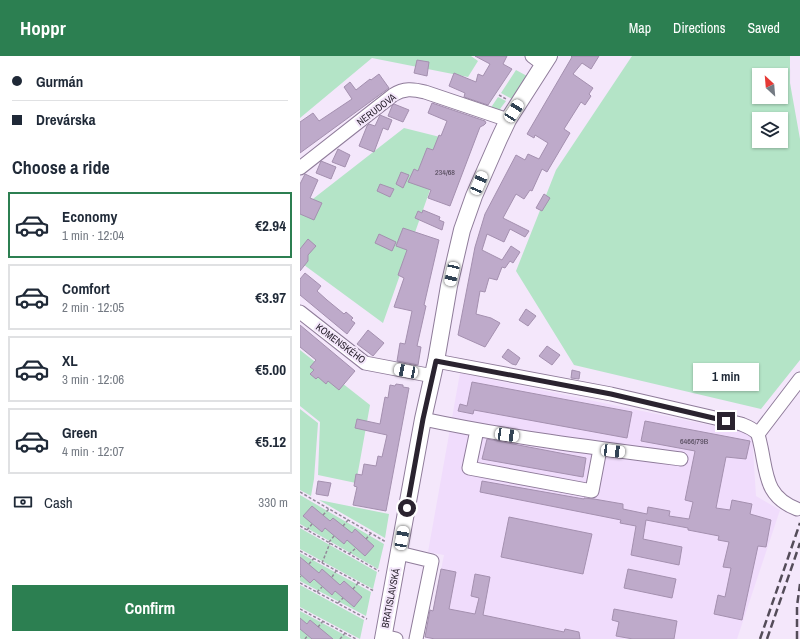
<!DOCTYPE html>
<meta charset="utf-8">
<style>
:root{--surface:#fff;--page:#f6f6f7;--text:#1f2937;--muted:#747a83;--line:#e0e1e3;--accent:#2c7f51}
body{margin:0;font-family:"Archivo Narrow",sans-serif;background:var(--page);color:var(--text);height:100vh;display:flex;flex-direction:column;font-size:15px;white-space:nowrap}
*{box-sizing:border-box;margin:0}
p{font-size:13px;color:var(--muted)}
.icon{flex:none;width:22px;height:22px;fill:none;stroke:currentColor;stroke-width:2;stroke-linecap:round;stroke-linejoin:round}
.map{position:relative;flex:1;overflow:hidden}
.drawer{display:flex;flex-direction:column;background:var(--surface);width:300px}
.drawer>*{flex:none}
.hud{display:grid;align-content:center;height:88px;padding:0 12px;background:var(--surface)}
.needle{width:26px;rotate:334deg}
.tools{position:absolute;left:452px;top:12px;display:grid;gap:8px}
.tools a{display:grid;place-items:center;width:36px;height:36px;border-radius:0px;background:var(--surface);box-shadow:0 1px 3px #0004;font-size:20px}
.end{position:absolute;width:18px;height:18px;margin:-9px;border:5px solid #2a232f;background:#fff;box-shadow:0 0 0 2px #fff}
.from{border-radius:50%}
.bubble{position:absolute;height:28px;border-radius:0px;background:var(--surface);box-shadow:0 1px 3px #0004;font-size:13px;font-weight:800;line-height:28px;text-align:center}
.car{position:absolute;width:12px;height:24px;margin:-12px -6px;border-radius:5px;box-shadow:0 0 3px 1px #0007;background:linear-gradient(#fff 24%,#345 0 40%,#fff 0 76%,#345 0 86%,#fff 0)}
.hud b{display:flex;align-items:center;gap:14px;height:38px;font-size:15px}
.hud b+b{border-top:1px solid var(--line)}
.hud i{width:10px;height:10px;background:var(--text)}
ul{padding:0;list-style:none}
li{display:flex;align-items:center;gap:12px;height:66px;margin:0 8px 6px;padding:0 4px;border:2px solid var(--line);border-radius:0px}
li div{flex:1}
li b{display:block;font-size:15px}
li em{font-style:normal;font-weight:800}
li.selected{border-color:var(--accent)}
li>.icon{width:36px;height:36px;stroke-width:1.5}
h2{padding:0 12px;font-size:18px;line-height:48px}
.pay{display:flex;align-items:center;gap:10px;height:44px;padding:0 12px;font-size:15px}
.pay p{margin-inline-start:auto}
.cta{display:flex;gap:8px;margin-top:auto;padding:8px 12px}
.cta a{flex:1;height:46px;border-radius:0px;background:var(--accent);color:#fff;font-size:16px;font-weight:800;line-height:46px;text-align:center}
header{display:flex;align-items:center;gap:24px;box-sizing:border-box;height:56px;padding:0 20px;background:var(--accent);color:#fff}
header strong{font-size:19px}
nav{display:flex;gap:22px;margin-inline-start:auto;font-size:14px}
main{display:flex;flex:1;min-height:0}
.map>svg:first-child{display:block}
.built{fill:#f0dcfc}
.green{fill:#b4e4c7;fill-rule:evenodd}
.building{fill:#beaaca;stroke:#a490af}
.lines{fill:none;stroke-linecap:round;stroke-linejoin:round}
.minor-casing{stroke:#8f7c9a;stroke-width:15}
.major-casing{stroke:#8f7c9a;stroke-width:18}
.path{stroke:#938999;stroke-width:1.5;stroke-dasharray:3 2;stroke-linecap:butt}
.minor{stroke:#fff;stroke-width:13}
.major{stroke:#fff;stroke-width:16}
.rail{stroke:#544c59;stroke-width:2.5;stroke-dasharray:8 4;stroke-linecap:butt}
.route{stroke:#2a232f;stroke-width:5}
.labels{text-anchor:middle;stroke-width:4;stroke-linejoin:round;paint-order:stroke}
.number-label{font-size:8px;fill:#4f4556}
.street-label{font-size:10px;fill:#2a232f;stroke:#f4e7fb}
</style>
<header>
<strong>Hoppr</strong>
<nav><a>Map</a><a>Directions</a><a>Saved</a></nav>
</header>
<main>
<section class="drawer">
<div class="hud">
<b><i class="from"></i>Gurmán</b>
<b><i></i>Drevárska</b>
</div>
<h2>Choose a ride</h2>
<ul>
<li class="selected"><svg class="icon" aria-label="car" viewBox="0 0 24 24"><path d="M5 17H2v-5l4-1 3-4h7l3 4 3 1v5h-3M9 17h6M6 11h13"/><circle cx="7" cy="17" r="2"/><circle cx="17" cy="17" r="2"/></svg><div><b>Economy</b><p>1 min · 12:04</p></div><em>€2.94</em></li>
<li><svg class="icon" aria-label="car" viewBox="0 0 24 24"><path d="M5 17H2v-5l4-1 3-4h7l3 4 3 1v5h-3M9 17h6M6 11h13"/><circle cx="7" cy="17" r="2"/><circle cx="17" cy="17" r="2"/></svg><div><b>Comfort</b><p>2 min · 12:05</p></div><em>€3.97</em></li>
<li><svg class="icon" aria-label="car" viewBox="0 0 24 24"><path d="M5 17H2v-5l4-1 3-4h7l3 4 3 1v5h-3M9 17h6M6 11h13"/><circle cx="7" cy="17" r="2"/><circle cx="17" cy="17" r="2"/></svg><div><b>XL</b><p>3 min · 12:06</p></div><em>€5.00</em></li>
<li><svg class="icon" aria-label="car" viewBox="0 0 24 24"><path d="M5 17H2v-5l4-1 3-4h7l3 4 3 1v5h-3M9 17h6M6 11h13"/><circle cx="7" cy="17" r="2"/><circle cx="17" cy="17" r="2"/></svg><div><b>Green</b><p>4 min · 12:07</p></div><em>€5.12</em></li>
</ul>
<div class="pay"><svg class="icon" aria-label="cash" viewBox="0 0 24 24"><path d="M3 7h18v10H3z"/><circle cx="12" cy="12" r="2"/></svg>Cash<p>330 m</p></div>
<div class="cta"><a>Confirm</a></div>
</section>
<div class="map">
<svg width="500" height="583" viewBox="0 0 500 583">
<rect width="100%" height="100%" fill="#f4e7fb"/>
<!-- built -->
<path class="built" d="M160,317L452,378L456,440L480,454L437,583H127L144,499L128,496Z"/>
<!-- green -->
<path class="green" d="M0,0H171L178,5L168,21L72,2L0,62Z
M332,0H490V27L500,83V304L461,353L274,309L216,215L256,114ZM459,19H481V41H459ZM459,63H481V85H459Z
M216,14L227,20L212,43L201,37Z
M198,41L206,45L200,53L203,55L202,56L190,53Z
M104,72L148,83L83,267L0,206V153Z
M0,294L70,349L56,427L18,419L20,366L0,350Z
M0,353L18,367L14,423L11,440L0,434Z
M0,439L84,488L78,513L0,468Z
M19,444L89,458L85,482Z
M0,472L77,516L73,533L0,493Z
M0,497L71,536L66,560L0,525Z
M0,529L64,564L60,583L0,551Z
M0,555L52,583H1L0,582Z"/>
<!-- building -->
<path class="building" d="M175,0H207L203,8L212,13L188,49L164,41L165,37L149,30L154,17L176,26L178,18L183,20L190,8Z
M271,0H299L291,13L282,7L273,18L293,32L289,38L291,40L285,49L281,46L264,73L270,77L247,116L242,113L232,135L230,134L224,143L216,138L203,162L229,175L225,181L210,173L204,186L187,178L182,194L202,204L211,190L220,196L213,207L210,205L205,212L202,211L197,224L189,222L185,236L180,235L176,258L191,262L200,267L185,291L158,279L175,191L185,158L216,99L225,104L228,98L239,103L248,87L235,79L234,82L227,78L272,1Z
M117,4L129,6L127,20L114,17Z
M79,18L89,32L0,97V66L13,57L19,65L52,43L44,31L50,26L56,34L70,23L71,24Z
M132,47L185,65L186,67L184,69L180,71L150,150L128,142L131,134L108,126L114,113L118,115L127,92L133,94L139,79L141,80L147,65L128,57Z
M94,48L109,54L103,66L88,60L92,50Z
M80,59L92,64L88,74L83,72L74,96L59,90L67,70L69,68L75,70Z
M38,93L50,99L45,111L32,106Z
M21,105L36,111L31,123L16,117Z
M101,116L109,119L103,132L96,128Z
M5,118L18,124L10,142L22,147L14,164L0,158V128Z
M80,128L94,133L90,141L77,135Z
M244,138L250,142L242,155L236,152Z
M123,154L140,161L139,164L144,166L142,174L115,162L118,155L122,157Z
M103,172L139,184L124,249L126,250L117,290L121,291L118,309L97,305L100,287L105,288L112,255L94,251L104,222L98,219L107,194L96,190Z
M79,178L96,186L92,195L75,187Z
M8,183L16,190L8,199V205L0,215V193Z
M5,217L21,230L17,235L27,244L44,258L46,256L53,262L51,264L55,267L47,278L0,239V223Z
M226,253L236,260L228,270L219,264Z
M0,269L55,315L39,334L28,325L26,328L18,321L16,323L10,318L14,314L10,311L16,304L0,291Z
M68,274L84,287L73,300L57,288Z
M247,290L260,299L252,309L239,300Z
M208,293L220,302L216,309L212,308L202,301Z
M272,314L280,316L279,323L271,322Z
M172,326L332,356L327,382L174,354L173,358L158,355L160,348L167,350Z
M96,328L103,329V331L109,332L86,455L53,449L57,431L54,430L56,418L62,419L64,408L76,410L78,400L82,401L87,379L55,372L57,363L80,368L85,341L88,342L90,329L95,330Z
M345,365L450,385L446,403L426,401L416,452L430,454L432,444L452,448L450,458L471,464L466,491L458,490L442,564L414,558L418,539L425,541L431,512L423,511L429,486L418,484L419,480L388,474V472L346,464L343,483L382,491L379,509L331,499L336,470L320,467L321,464L180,436L182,425L284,443V442L294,443L323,448V453L347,458L348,451L370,455L369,460L389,463L393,446L385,444L395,395L341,385Z
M187,383L286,402L283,421L182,403Z
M18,425L31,427L28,440L16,438Z
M12,450L30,465L33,462L52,477L55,473L74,490L65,500L47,484L44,488L25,472L22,476L3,460Z
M209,461L292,478L283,518L201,501Z
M0,501L19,517L22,513L40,529L44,525L62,541L54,551L35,535L32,539L14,523L10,527L0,518Z
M141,513L156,516L149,553L175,558L179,542L171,540L175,518L190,521L183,559L264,576L265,573L279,576L280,583H135L125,581L130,554L133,555Z
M328,513L376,523L372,542L324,532Z
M314,553L377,565L374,583H333L316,580L319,566L312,564Z
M0,562L7,568L10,564L33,583H12L0,573Z"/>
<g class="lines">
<!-- minor casing -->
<g class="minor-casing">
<path id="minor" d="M232,0L244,9
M0,112L93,39C104,32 113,33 125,36L208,64
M0,256L65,307L133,320
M136,305L311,338L441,368C446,370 452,372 457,377C459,380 460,387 461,391C467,420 466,441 497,453
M123,363C208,381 295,392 381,403
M177,374L169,412L292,435L300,393
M458,378L500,323
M99,497L132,505L116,583
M83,580L96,583"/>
</g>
<!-- major casing -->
<g class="major-casing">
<path id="major" d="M83,583L123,363L136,305L149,230L162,174L174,140L199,83L208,64L249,0"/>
</g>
<!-- path -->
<path class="path" d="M199,39L206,43
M0,436L86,486
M23,459L29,453
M0,470L79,515
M43,470L48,464
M7,474L12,468
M66,483L71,477
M29,486L34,480
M0,495L74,535
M49,498L56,492
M22,507L30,487
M9,508L14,502
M0,521L1,520
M32,521L36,515
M0,527L67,563
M53,533L58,527
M17,536L22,531
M38,547L43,542
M0,553L56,583
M18,571L23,565
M5,583L8,579
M40,583L45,577"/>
<!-- minor -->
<use href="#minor" class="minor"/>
<!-- major -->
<use href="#major" class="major"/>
<!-- rail -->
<path class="rail" d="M460,583L500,467
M467,583L500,487
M497,583V550L500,528"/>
</g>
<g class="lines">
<!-- route -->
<path class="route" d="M107,452L123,363L136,305L311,338L426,365"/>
</g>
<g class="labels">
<!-- number labels -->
<g class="number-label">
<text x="145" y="119">234/68</text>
<text x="394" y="388">6466/79B</text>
</g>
<!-- street labels -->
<g class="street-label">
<text transform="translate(76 53) rotate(-37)" y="4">NERUDOVA</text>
<text transform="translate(41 287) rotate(37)" y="4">KOMENSKÉHO</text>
<text transform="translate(90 542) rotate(-79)" y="4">BRATISLAVSKÁ</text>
</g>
</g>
</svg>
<div class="tools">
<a><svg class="needle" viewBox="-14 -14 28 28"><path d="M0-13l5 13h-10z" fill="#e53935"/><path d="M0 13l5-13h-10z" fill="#747a83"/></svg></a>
<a><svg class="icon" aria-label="layers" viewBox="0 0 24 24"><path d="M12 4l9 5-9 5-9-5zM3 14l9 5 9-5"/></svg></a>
</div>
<i class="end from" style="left:107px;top:452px"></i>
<i class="end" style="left:426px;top:365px"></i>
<div class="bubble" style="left:393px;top:307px;width:66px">1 min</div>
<i class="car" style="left:214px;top:55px;rotate:33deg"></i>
<i class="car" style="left:179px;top:127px;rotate:23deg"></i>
<i class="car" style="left:152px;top:218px;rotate:193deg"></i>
<i class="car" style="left:106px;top:315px;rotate:281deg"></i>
<i class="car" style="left:207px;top:379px;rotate:98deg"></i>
<i class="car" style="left:313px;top:395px;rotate:97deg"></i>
<i class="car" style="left:102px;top:482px;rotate:10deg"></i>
</div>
</main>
